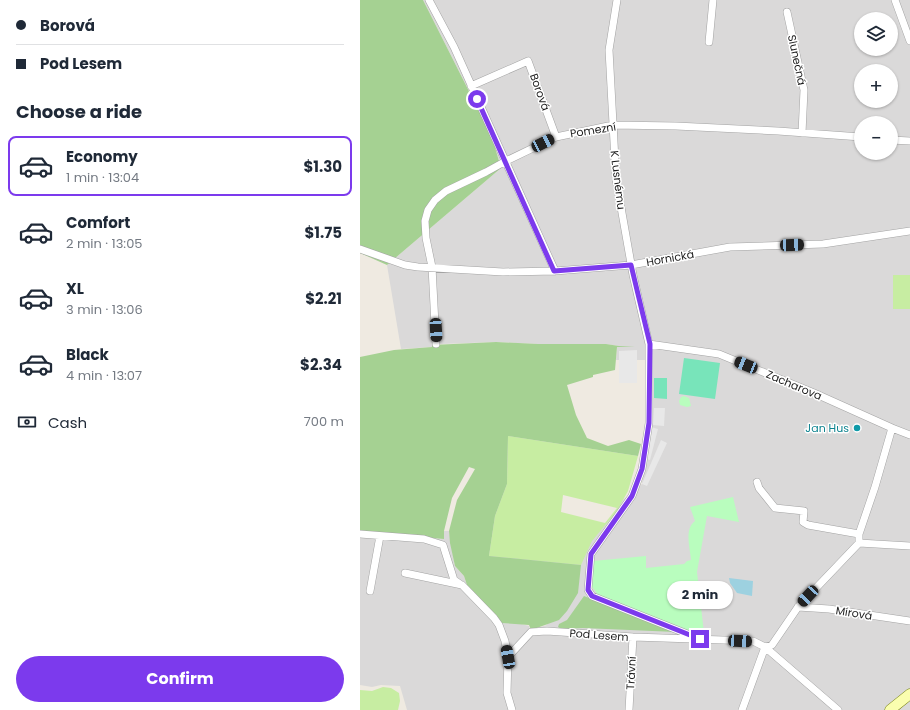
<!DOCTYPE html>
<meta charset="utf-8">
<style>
:root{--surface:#fff;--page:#f6f6f7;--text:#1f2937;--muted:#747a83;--line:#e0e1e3;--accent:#7c3aed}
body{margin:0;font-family:Poppins,sans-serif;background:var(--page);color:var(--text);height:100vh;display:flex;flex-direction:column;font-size:15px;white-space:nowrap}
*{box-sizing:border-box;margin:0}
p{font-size:13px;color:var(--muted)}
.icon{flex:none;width:22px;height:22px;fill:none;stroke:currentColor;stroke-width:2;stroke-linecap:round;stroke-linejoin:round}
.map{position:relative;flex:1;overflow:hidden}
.sheet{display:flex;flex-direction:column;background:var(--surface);width:360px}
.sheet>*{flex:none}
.guide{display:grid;align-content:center;height:88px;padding:0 16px;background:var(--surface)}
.tools{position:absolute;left:494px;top:12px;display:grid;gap:8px}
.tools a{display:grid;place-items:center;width:44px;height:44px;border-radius:50%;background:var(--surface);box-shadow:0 1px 3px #0004;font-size:20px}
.end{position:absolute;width:18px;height:18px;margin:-9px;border:5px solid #7c3aed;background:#fff;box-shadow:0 0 0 2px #fff}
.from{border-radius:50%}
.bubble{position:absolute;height:28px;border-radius:14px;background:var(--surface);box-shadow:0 1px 3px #0004;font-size:13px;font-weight:700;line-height:28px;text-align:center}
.car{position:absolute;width:12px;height:24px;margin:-12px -6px;border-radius:5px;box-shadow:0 0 3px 1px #0007;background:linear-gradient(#222 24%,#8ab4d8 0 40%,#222 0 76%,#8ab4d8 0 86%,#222 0)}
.guide b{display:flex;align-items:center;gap:14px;height:38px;font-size:15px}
.guide b+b{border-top:1px solid var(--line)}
.guide i{width:10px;height:10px;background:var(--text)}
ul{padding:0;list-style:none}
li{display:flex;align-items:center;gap:12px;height:60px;margin:0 8px 6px;padding:0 8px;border:2px solid transparent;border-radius:8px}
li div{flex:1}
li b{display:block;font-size:15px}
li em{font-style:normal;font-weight:700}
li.current{border-color:var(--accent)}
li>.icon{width:36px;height:36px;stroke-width:1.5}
h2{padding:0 16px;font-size:18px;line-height:48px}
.pay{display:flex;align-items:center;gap:10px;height:44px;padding:0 16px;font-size:15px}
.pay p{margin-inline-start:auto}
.primary-button{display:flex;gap:8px;margin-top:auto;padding:8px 16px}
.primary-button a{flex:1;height:46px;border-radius:24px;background:var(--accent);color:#fff;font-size:16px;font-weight:700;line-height:46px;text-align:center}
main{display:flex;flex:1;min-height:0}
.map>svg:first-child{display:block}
.residential{fill:#dad9d9;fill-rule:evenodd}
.grass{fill:#c7eda2;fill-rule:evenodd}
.forest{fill:#a5d192}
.park{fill:#b9fdbe}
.pitch{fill:#78e4ba}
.parking{fill:#e8e8e8}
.water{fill:#9dd1e0}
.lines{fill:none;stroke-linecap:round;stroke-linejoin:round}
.street-casing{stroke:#a3a3a3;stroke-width:8}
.secondary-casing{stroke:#6a7600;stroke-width:11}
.street{stroke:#fff;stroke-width:7}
.secondary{stroke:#fafeaf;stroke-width:10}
.route{stroke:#7c3aed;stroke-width:5}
.culture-dot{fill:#0f9aa8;stroke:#fff;stroke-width:1.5}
.labels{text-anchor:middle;stroke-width:3;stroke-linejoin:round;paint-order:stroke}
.street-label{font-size:11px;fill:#1c1c1c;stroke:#fff}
.culture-label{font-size:11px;fill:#0d838f;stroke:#fff;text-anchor:end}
</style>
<main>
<section class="sheet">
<div class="guide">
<b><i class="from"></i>Borová</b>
<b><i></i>Pod Lesem</b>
</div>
<h2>Choose a ride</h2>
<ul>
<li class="current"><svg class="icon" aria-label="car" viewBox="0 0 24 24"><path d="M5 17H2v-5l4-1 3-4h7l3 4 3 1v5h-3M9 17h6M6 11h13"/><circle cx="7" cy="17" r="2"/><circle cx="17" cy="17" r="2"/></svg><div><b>Economy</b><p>1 min · 13:04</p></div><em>$1.30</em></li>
<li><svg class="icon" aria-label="car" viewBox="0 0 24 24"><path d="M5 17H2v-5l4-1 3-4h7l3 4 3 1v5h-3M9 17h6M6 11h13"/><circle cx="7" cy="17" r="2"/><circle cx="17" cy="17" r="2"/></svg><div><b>Comfort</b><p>2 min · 13:05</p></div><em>$1.75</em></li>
<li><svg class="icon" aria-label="car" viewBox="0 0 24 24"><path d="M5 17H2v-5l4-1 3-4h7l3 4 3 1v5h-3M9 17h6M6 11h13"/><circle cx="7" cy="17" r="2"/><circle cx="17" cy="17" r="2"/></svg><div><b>XL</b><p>3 min · 13:06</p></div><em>$2.21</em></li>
<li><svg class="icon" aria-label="car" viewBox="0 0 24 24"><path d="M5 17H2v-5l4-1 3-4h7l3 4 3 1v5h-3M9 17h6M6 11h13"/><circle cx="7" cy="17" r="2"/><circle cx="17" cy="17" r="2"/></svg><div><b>Black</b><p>4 min · 13:07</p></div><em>$2.34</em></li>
</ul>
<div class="pay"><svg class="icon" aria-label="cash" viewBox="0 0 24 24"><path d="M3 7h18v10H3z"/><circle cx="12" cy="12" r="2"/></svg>Cash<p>700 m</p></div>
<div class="primary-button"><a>Confirm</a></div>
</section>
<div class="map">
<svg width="550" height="710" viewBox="0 0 550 710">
<rect width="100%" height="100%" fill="#efeae1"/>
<!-- residential -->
<path class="residential" d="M63,0H550V710H47L40,686L21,685L12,687L0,685V532L84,539V531H89L95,566L104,576L107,585L138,618L169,626L170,630L187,625L129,556L240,531L256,511L263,500L282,484L291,360H256L257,347L259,346L246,344H178L136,342L81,344L73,345L72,347L41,349L27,265L141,168L132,137ZM501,19H531V49H501ZM501,71H531V101H501ZM501,123H531V153H501Z"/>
<!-- grass -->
<path class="grass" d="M533,275H550V309H533Z
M148,436L278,456L268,491L257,511L232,541L221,565L129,556L135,516L147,484ZM203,495L257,508L245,523L201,512Z
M23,687L31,688L39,693L40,701L38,710H0V690L12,691Z"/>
<!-- forest -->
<path class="forest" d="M0,0H63L132,137L141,168L27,265L0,253Z
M136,342L178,344H246L259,346L275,347H257L255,370L233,375V377L207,385L216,415L227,438L248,446L269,440L281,444L278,456L148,436L147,484L135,516L129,556L221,565L218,593L207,611L199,620L171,630L169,625L142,623L107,585L104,576L95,566L90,543L89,531L97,500L115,469L109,467L92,498L84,531V539L0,532V357L34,350L72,347V345Z
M224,596L316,632L223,628L201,629L198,627L199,624L207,620Z"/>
<!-- park -->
<path class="park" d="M324,396L329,398L331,406L327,407L320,405L319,401L321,397Z
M373,497L379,522L347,516L337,572L344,633H335L310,623L297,620L238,595L230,584L233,561L286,556V568L324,564L327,561L331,560C330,548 324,529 335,521L330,507Z"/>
<!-- pitch -->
<path class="pitch" d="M324,358L360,363L355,399L319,394Z
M294,378H307V399L294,398Z"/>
<!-- parking -->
<path class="parking" d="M277,350V383H259V351Z
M294,408H305L304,426L293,425Z
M291,427L298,429L290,460L286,459Z
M301,440L307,443L287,486L282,484Z"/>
<!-- water -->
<path class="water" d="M369,578L393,581L392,596L377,593L370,583Z"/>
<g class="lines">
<!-- street casing -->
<g class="street-casing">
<path id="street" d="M69,0L94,47L195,271
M257,0L249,50L256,179L273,275L289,344V423L282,469L272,496L231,554L228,590L232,596L340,639
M535,0L550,41
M427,12L444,90L442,133
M349,42L353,0
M111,86L168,61L196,137
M531,140L550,141
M0,249L45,265L58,267L143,272L195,271L271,265L370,247L463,244L550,231
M76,344L72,267L66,238L65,221L68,210L75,200L86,191L126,172L146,161L196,137L253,125L316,126L418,131L501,137
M289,344L359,354L454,393L532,428L550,435
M397,482L399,488L415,508L444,511L443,522L448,525L499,534
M0,534L64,539L83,545L94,580L100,584
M499,543L550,546
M45,573L102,585L134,618L139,625L145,641L148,657L147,693L152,710
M10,591L20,536
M438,607L469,609L550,621
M405,647L412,645L438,607L499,543V534L515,487L532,428
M148,657L171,632L187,631L273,637L393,641L405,647L478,710
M269,710L273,637
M382,710L405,647"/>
</g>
<!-- secondary casing -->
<g class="secondary-casing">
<path id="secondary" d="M530,710L550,694"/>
</g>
<!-- street -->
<use href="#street" class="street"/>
<!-- secondary -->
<use href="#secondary" class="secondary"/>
</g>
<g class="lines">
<!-- route -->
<path class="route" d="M117,99L194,271L271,265L290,344L289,423L282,469L272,496L231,554L228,590L232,596L340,639"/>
</g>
<!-- markers -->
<circle class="culture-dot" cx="497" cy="428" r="4"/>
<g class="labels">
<!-- street labels -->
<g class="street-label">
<text transform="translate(437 60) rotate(78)" y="4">Slunečná</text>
<text transform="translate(180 92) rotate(70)" y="4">Borová</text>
<text transform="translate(233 130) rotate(-9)" y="4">Pomezní</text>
<text transform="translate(258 180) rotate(83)" y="4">K Lusnému</text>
<text transform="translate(310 258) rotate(-10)" y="4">Hornická</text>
<text transform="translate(434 385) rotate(23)" y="4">Zacharova</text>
<text transform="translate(494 613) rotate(9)" y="4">Mírová</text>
<text transform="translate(239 635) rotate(4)" y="4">Pod Lesem</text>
<text transform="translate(271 673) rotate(-87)" y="4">Trávní</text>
</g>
<!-- culture labels -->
<g class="culture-label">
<text x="489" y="432">Jan Hus</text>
</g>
</g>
</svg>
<div class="tools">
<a><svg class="icon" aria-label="layers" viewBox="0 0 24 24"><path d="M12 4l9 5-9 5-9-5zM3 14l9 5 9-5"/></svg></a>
<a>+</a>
<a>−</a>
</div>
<i class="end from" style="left:117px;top:99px"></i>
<i class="end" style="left:340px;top:639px"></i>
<div class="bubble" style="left:307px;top:581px;width:66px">2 min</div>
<i class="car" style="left:183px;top:143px;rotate:64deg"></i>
<i class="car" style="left:432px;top:245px;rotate:88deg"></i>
<i class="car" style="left:76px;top:330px;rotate:177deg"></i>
<i class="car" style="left:386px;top:365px;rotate:292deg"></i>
<i class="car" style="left:448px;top:596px;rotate:223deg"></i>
<i class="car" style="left:380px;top:641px;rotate:93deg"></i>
<i class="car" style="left:148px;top:657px;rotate:350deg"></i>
</div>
</main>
